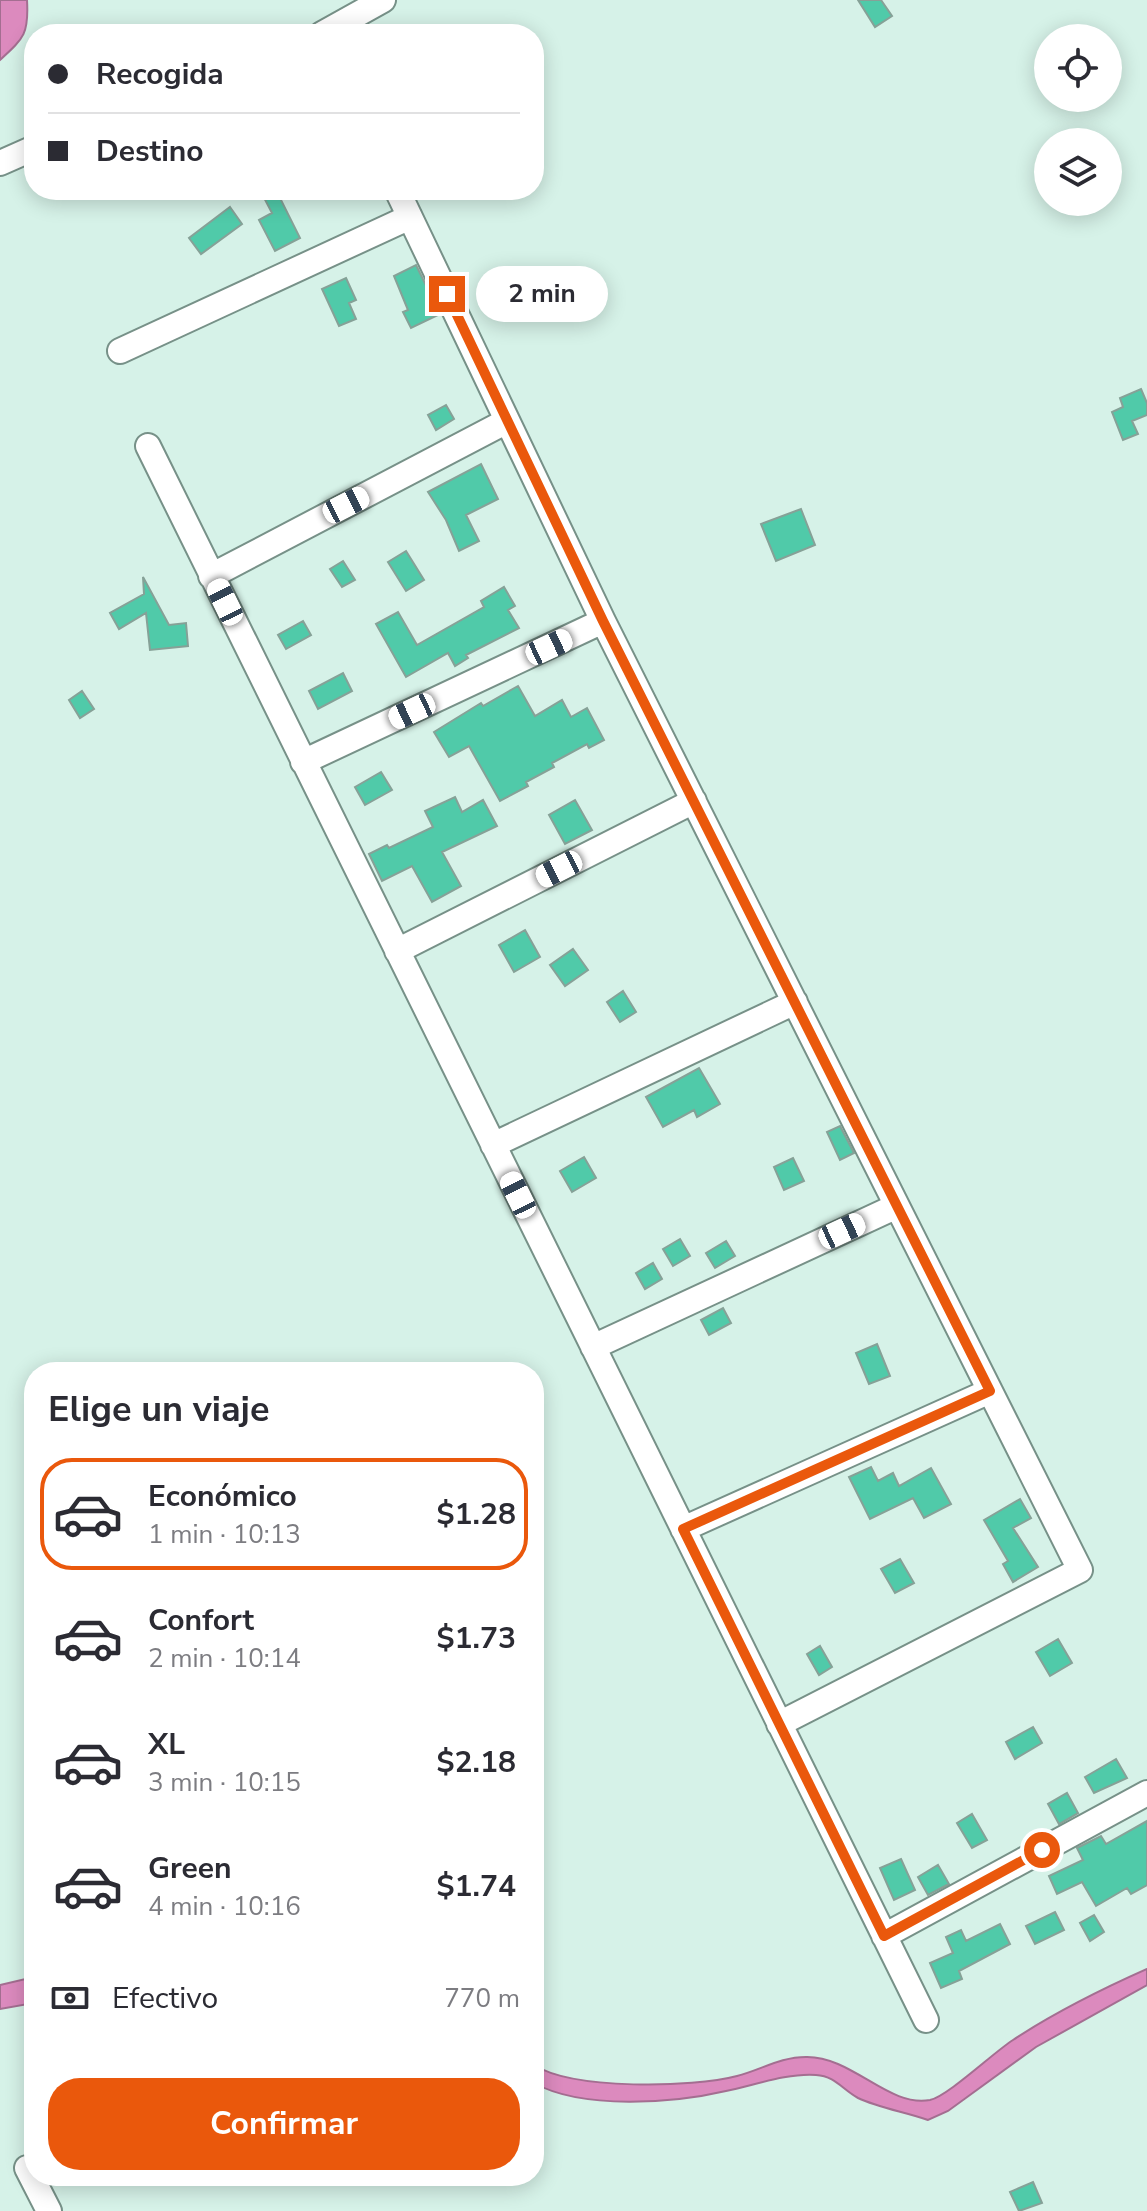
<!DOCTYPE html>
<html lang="es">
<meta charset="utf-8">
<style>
:root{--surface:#fff;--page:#f2f2f3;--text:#2b2b33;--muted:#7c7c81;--line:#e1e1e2;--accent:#ea580c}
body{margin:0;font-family:"Nunito Sans",sans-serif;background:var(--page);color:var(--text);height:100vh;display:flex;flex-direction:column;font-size:30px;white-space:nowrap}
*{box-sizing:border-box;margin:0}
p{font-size:26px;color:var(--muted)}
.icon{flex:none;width:44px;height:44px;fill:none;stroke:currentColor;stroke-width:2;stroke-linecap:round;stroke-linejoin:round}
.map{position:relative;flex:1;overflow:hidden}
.side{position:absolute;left:24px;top:1362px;width:520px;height:824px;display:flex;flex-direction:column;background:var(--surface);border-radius:32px;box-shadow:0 4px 20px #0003}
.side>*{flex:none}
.banner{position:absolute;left:24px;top:24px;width:520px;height:176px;border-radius:32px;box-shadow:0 4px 20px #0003;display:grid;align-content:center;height:176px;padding:0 24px;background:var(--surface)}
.controls{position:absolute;left:1034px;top:24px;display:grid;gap:16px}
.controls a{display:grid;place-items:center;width:88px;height:88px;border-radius:50%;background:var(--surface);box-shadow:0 4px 20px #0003;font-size:40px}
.end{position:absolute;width:36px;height:36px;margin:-18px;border:10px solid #ea580c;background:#fff;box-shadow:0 0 0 4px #fff}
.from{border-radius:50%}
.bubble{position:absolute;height:56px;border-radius:28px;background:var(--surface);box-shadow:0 4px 20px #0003;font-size:26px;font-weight:700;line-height:56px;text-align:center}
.car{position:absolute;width:24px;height:48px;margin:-24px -12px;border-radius:10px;box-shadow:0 0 6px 2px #0007;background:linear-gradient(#fff 24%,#345 0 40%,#fff 0 76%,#345 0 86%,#fff 0)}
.banner b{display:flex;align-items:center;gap:28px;height:76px;font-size:30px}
.banner b+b{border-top:2px solid var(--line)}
.banner i{width:20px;height:20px;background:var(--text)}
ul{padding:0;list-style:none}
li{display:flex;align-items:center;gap:24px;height:112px;margin:0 16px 12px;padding:0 8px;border:4px solid transparent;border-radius:32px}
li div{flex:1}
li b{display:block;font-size:30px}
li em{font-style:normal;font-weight:700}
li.current{border-color:var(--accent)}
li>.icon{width:72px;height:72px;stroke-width:1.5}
h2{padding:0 24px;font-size:36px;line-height:96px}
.pay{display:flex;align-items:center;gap:20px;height:88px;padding:0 24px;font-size:30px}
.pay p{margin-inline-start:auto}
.action{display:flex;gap:16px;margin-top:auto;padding:16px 24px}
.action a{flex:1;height:92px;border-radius:32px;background:var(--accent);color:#fff;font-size:32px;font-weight:700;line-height:92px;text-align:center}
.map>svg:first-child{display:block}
.water{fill:#dc8abe;stroke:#a46e91;stroke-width:2}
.building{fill:#50caa9;stroke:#86a197;stroke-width:2}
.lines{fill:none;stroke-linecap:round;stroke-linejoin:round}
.minor-casing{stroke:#779188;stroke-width:28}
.minor{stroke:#fff;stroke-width:24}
.route{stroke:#ea580c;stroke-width:10}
</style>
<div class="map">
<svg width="1147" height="2211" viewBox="0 0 1147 2211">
<rect width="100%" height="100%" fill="#d6f2e8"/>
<!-- water -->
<path class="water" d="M0,0H27C29,34 24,38 0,60Z
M1147,1969V1985L1036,2047L948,2111L928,2120C906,2112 879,2108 858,2098C843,2090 835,2076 816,2075C787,2073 755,2085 726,2091C675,2103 582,2110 534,2083V2065C573,2090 692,2088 737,2076C761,2070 780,2057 806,2057C852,2056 889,2108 930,2100C948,2096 994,2052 1013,2040C1054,2013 1102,1989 1147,1969Z
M34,1977V2003L0,2009V1985Z"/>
<!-- building -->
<path class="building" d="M858,0H881L892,16L875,27Z
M260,190H276L300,238L275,251L259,220L272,213Z
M230,207L242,224L201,254L189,238Z
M416,265L440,314L411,328L403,312L408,310L394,276Z
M346,278L356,300L349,303L356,319L339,326L322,289Z
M1141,389L1147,403V415L1132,421L1138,434L1123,440L1112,412L1123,407L1120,398Z
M446,405L454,419L436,430L428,415Z
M481,464L498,499L466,515L479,541L459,551L446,520L428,492Z
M801,509L815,545L776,561L761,524Z
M406,551L424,580L406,591L388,562Z
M343,561L355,580L342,587L330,569Z
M143,577L169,625L186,623L188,646L150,650L146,613L119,629L110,613L144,594Z
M504,587L515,606L508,610L519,628L466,655L468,658L455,666L448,653L406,677L376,624L398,612L417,645L484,607L481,601Z
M303,621L311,635L286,649L278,635Z
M343,673L352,691L318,709L309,691Z
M518,686L535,716L562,700L571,717L587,708L604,740L589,748L587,744L552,763L554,767L526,782L528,786L500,801L469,746L449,757L434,732L481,703L483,706Z
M82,691L94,709L80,718L69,700Z
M381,772L392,790L365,805L355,787Z
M455,797L462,812L483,800L497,826L442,852L461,886L432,902L412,866L382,881L369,854L387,845L389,848L433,827L425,811Z
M575,800L592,830L565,844L549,815Z
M525,930L540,957L514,972L499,945Z
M573,949L588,970L565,986L550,965Z
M623,991L636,1012L620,1022L607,1002Z
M699,1068L720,1104L697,1117L694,1110L663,1127L646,1097Z
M840,1126L854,1153L840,1160L827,1132Z
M584,1157L596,1178L572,1192L560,1171Z
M793,1158L804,1181L784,1190L774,1167Z
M680,1239L690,1256L673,1266L663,1249Z
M726,1241L735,1256L715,1268L706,1253Z
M653,1263L662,1279L645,1289L636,1273Z
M723,1308L731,1323L709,1335L701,1320Z
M877,1344L890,1376L869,1384L856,1353Z
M871,1467L878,1481L893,1473L899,1486L931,1468L951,1504L924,1518L913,1498L870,1519L849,1477Z
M1020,1499L1031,1518L1013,1528L1038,1567L1013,1582L1003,1564L1008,1561L984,1520Z
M900,1559L914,1583L895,1593L881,1569Z
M1058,1639L1072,1663L1050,1676L1036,1652Z
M820,1646L832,1667L819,1675L807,1654Z
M1033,1727L1042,1743L1015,1759L1006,1742Z
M1116,1759L1127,1778L1094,1793L1085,1777Z
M1067,1793L1078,1813L1059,1824L1048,1804Z
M972,1814L987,1840L972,1848L957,1823Z
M1147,1821V1885L1131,1894L1127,1888L1096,1906L1082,1882L1057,1894L1049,1876L1083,1860L1077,1848L1101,1836L1106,1844Z
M901,1859L915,1890L894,1900L880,1868Z
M938,1865L949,1884L928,1895L918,1877Z
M1055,1912L1064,1930L1035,1944L1026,1926Z
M1094,1915L1104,1932L1090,1941L1080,1923Z
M1000,1924L1010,1944L959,1971L962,1979L941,1988L930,1963L953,1953L946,1937L961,1930L966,1941Z
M1033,2182L1042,2203L1019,2211L1010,2192Z"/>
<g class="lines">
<!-- minor casing -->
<g class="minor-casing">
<path id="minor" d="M322,34L383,0
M0,163L34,148
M397,190L603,621L1080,1570L779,1724
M120,351L410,217
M148,446L926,2020
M211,576L507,421
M303,762L603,621
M397,951L694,801
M493,1145L795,1002
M593,1347L897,1206
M683,1529L990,1391
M884,1936L1147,1793
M27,2168L49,2211"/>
</g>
<!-- minor -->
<use href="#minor" class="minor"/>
</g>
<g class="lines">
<!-- route -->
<path class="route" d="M447,294L603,621L990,1391L683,1529L884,1936L1042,1850"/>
</g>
</svg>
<div class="controls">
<a><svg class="icon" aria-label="locate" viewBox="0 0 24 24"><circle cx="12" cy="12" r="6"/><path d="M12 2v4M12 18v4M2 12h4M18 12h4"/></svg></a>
<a><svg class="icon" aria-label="layers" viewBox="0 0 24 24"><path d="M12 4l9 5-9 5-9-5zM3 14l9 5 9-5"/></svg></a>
</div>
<i class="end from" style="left:1042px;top:1850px"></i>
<i class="end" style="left:447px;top:294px"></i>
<div class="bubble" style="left:476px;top:266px;width:132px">2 min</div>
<i class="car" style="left:346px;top:505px;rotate:63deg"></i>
<i class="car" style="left:225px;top:602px;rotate:334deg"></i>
<i class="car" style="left:549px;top:647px;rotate:65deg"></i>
<i class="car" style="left:412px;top:711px;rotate:245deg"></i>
<i class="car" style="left:559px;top:869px;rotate:243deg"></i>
<i class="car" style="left:518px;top:1195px;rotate:334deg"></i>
<i class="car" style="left:842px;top:1231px;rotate:65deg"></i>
<div class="banner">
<b><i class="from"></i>Recogida</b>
<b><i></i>Destino</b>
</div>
<section class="side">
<h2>Elige un viaje</h2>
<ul>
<li class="current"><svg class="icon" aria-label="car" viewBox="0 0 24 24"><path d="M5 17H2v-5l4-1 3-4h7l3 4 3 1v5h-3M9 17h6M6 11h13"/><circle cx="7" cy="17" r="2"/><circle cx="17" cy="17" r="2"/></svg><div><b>Económico</b><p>1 min · 10:13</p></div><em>$1.28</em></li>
<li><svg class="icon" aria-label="car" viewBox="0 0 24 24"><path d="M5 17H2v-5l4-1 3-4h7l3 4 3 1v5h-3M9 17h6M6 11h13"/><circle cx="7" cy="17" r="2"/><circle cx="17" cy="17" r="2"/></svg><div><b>Confort</b><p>2 min · 10:14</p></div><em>$1.73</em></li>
<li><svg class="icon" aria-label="car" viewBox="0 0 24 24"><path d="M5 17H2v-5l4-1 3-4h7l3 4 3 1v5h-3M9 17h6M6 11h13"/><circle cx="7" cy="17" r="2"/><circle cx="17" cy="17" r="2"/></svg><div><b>XL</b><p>3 min · 10:15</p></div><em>$2.18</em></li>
<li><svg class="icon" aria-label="car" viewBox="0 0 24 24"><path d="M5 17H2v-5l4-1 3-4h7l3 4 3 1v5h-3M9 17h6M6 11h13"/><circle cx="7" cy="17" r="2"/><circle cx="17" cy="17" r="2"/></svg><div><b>Green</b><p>4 min · 10:16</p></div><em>$1.74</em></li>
</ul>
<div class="pay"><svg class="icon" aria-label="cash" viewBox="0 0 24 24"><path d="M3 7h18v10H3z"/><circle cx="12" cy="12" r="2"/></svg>Efectivo<p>770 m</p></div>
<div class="action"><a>Confirmar</a></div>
</section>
</div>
